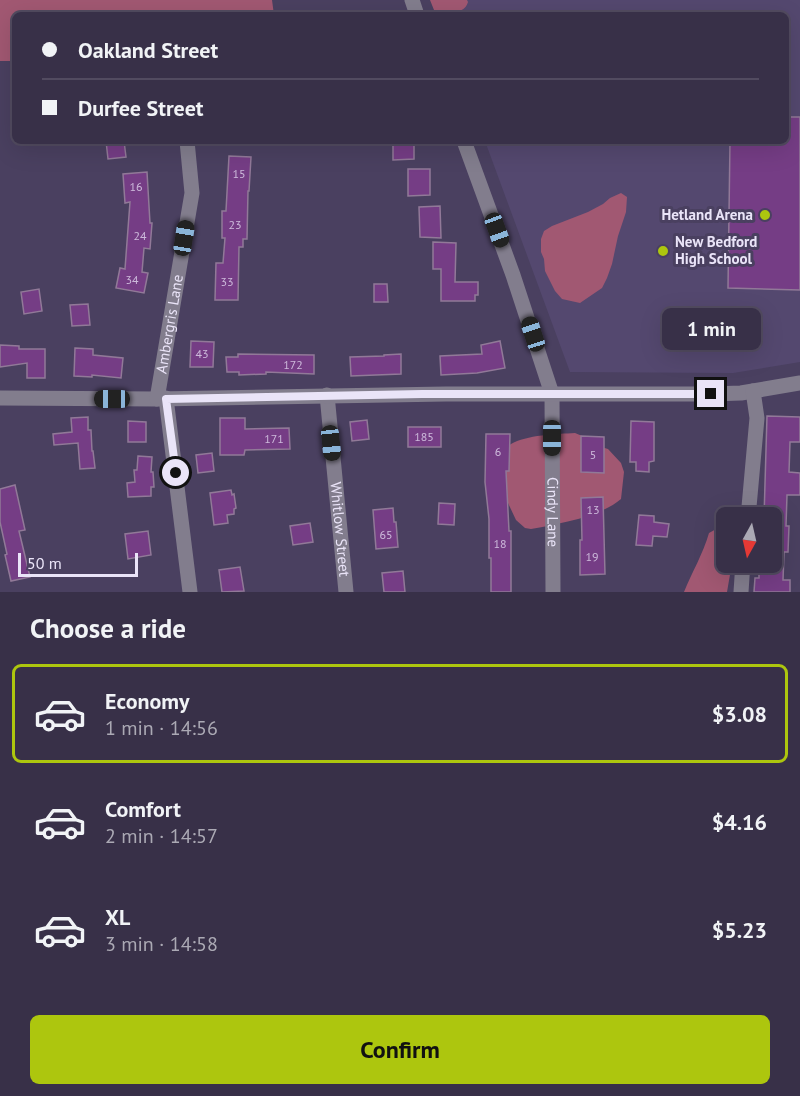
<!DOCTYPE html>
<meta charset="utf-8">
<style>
:root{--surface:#383048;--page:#433c52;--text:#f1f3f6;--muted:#aba9b4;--line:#524b60;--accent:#adc60e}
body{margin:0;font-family:"PT Sans",sans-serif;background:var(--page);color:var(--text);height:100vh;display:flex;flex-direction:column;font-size:22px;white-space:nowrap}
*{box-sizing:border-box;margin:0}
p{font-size:20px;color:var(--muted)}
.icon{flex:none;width:33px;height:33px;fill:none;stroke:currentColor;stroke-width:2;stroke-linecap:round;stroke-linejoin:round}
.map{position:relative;height:592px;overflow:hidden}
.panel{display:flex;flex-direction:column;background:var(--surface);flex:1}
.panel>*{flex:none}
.hud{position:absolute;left:12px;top:12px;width:777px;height:132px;border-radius:9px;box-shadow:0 6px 24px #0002,0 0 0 2px var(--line);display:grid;align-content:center;height:132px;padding:0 30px;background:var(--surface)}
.needle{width:39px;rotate:188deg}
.buttons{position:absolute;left:716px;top:507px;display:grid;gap:12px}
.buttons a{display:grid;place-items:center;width:66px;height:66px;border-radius:9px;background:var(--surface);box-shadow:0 6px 24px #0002,0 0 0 2px var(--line);font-size:30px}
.scale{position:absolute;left:18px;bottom:15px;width:120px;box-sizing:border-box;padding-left:6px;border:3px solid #eae4f8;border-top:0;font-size:16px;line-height:21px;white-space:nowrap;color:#eae4f8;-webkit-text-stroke:4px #4a4060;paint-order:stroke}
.end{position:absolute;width:27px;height:27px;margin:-14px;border:8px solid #eae4f8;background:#111;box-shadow:0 0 0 3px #111}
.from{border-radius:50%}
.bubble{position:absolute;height:42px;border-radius:9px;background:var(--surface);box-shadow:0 6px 24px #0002,0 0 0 2px var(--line);font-size:20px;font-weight:600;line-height:42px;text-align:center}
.car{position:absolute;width:18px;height:36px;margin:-18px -9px;border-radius:8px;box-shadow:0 0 4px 2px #0007;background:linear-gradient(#222 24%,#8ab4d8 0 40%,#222 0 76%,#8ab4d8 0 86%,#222 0)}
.hud b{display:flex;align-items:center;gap:21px;height:57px;font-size:22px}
.hud b+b{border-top:2px solid var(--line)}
.hud i{width:15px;height:15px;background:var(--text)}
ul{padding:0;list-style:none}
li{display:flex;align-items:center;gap:18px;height:99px;margin:0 12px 9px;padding:0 18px;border:3px solid transparent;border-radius:9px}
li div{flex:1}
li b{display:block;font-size:22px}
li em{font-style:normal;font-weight:600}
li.current{border-color:var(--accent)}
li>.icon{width:54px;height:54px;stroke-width:1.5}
h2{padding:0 30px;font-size:27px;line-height:72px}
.action{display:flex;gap:12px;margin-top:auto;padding:12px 30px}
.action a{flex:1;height:69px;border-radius:9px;background:var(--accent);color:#111;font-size:24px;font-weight:600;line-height:69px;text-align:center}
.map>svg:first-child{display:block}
.built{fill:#54486f}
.green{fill:#a15872}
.building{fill:#753d85;stroke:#917998;stroke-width:1.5}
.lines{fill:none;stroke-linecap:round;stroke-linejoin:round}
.minor{stroke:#827d8d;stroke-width:15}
.route{stroke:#eae4f8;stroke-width:8}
.poi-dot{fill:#adc60e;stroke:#4a4060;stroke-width:2}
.labels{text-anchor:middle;stroke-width:6;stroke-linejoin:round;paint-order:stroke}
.number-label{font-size:12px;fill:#cdbadb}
.poi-label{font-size:15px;font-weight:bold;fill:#eae4f8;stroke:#4a4060;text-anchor:end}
.street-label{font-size:15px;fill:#eae4f8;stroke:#4a4060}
</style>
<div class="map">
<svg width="800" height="592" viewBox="0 0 800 592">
<rect width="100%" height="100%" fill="#4a4060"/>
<!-- built -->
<path class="built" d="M433,0H800V362L733,373L570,372L485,141H786V15H439Z"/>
<!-- green -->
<path class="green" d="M0,0H272L274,15H15V61H0Z
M430,0H467L468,2C464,16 446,12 434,10Z
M621,193L627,197L626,212L618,236L612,264L607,278L602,288L580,303L562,299L555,291L545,271L544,259L541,252V239L544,231L552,226L588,212L603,204L610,198Z
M575,433L594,441L598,446L608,449L621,463L624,472L621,499C600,517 558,524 531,529L525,528L516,520L500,486V454C503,451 507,447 511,444C526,435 557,434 575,433Z
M718,528L724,530L726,534V562L732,563L727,592H684C692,572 703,554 709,533Z"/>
<!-- building -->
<path class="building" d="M786,117H800V290L728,288L730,141H786Z
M106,141H124L126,157L108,159Z
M393,141H414V159L393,160Z
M229,156L251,157L249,191H248L247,239H243V247H239L238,300H215L216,263H223L225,238H222V211H226Z
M408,169H430V195L408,196Z
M147,172L150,223H152L150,249L144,248L142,272L148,273L144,293L116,288L120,268L125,269L130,202L125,203L123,174Z
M440,206L441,238L420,237L419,207Z
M433,242L456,243L455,282H478V295H475V301H441V269H433Z
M374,284H387L388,302H374Z
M39,289L42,311L24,314L21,292Z
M88,304L90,325L72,326L70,305Z
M191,341L214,342L213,367H190Z
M500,341L505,368L477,373L441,375L440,356L482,354L481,345Z
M0,345L19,346V349H45V378H27V363L0,367Z
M75,348L93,349V355L123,358L121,378L92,375V377L74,376Z
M238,354L314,355V374L266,372V374L239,375V372H227L226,357H238Z
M401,354V374L351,376L350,357L384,356V355Z
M767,416L800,417V442H790L789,472L800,473V495H787L786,526H789L788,552H784L783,580H790V592H754L755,578H759V562H771V518H764Z
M88,417V430H91L92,451H93L95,468L80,469L78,443L54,445L53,434L72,432L71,418Z
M220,418H245V429L289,428L290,449L245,450L244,455H220Z
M367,420L369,439L352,441L350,422Z
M128,421L146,422V442H128Z
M631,421L654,422V461L649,462V472L636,471V462H630Z
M408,427H441V447H408Z
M486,434H510L509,471H506L509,531H511V592H491V558H489V519L485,482Z
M581,436L604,437V473L581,472Z
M212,453L214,471L198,473L196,455Z
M138,456L152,457L151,472H153L154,487H151V496L128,497L127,483L135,482L134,470H137Z
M15,485L25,530L19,531L30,577L11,581L5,555L7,554L0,522V489Z
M231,490L232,495L234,494L236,508L234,509V514L227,515L228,523L214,525L210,493Z
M603,497L605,574L580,575V540H582L581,498Z
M439,503L455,504L454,525L438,524Z
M393,508L394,522H396L398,547L376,549L373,510Z
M639,515L654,516V522L669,524L667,537L653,536L652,546L636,545Z
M310,523L313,542L293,545L290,526Z
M148,531L151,555L128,559L125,534Z
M240,567L244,591L222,592L219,570Z
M403,571L405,592H384L382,573Z"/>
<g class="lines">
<!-- minor -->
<g class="minor">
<path d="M412,0L417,15"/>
<path id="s1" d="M464,141L513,275L552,394L553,592"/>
<path id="s2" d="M327,395L346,592"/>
<path d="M0,398L157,399L446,394H711L741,393L800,383"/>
<path d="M166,398L190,592"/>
<path id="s3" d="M157,399L192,193L187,141"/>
<path d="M748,518L757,418L753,391"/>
<path d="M741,592L743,562"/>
</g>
</g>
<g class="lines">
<!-- route -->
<path class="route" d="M176,473L166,399L422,394H711"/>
</g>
<!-- markers -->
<g class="poi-dot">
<circle cx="765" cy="215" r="6"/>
<circle cx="663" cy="251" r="6"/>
</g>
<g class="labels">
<!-- number labels -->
<g class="number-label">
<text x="239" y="178">15</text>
<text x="136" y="191">16</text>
<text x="235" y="229">23</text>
<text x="140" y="240">24</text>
<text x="132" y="284">34</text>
<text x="227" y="286">33</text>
<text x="202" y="358">43</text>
<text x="293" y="369">172</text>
<text x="424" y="441">185</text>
<text x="274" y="443">171</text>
<text x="498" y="456">6</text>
<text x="593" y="459">5</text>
<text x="593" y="514">13</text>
<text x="386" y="539">65</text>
<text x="500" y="548">18</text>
<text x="592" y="561">19</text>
</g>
<!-- poi labels -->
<g class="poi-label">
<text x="753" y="220">Hetland Arena</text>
<text x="675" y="247" text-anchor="start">New Bedford<tspan x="675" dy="17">High School</tspan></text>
</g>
<!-- street labels -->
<g class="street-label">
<text dy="5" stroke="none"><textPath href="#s3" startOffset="76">Ambergris Lane</textPath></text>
<text dy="5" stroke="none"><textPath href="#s1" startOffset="386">Cindy Lane</textPath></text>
<text dy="5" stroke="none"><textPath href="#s2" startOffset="135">Whitlow Street</textPath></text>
</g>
</g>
</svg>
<div class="buttons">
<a><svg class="needle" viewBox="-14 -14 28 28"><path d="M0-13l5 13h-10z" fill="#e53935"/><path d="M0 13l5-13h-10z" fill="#aba9b4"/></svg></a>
</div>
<div class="scale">50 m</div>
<i class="end from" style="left:176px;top:473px"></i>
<i class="end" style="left:711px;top:394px"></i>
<div class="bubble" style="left:662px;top:308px;width:99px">1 min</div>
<i class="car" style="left:497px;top:230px;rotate:160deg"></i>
<i class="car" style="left:184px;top:238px;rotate:9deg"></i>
<i class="car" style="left:533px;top:334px;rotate:342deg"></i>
<i class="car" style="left:112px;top:399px;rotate:270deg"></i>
<i class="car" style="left:552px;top:438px;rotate:180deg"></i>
<i class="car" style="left:331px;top:443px;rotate:174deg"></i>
<div class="hud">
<b><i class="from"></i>Oakland Street</b>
<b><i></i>Durfee Street</b>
</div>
</div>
<section class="panel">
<h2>Choose a ride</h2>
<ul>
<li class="current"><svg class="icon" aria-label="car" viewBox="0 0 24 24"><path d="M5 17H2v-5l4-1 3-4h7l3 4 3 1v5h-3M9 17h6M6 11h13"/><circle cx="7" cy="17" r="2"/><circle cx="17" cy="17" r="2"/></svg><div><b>Economy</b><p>1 min · 14:56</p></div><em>$3.08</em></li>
<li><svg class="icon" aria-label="car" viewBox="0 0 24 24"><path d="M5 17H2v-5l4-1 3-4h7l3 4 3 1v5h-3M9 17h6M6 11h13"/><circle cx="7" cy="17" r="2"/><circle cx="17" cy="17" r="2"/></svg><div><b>Comfort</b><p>2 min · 14:57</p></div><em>$4.16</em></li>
<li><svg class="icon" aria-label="car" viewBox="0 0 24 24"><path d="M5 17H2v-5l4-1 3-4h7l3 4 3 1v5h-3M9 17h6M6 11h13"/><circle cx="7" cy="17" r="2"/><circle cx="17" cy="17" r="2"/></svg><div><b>XL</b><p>3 min · 14:58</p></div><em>$5.23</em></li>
</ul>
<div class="action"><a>Confirm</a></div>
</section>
